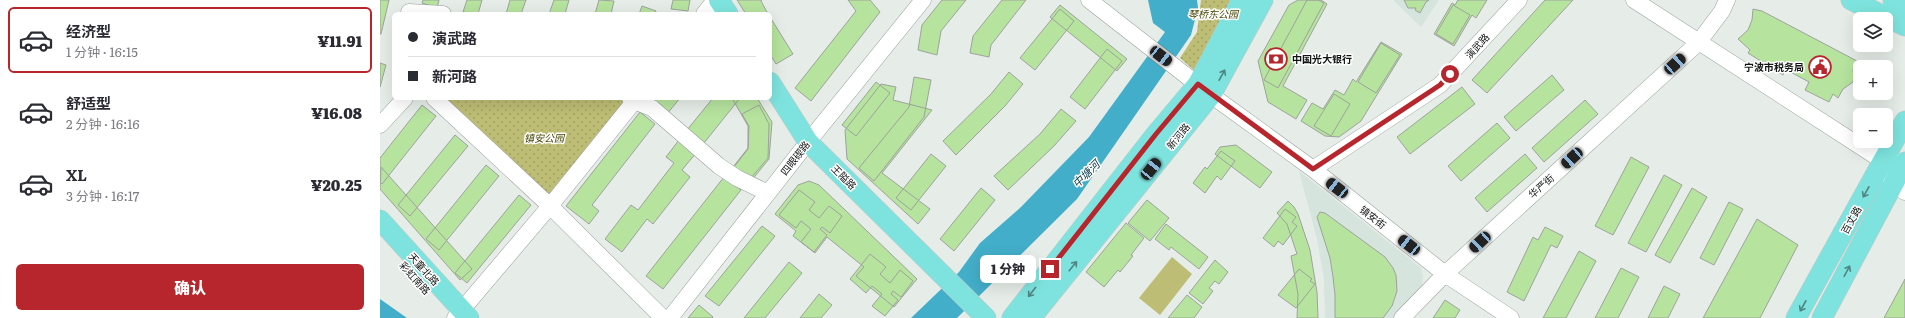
<!DOCTYPE html>
<html lang="zh">
<meta charset="utf-8">
<style>
:root{--surface:#fff;--page:#f2f2f3;--text:#2b2b33;--muted:#7c7c81;--line:#e1e1e2;--accent:#b7262c}
body{margin:0;font-family:Literata,"Noto Sans SC",serif;background:var(--page);color:var(--text);height:100vh;display:flex;flex-direction:column;font-size:15px;white-space:nowrap}
*{box-sizing:border-box;margin:0}
p{font-size:13px;color:var(--muted)}
.icon{flex:none;width:22px;height:22px;fill:none;stroke:currentColor;stroke-width:2;stroke-linecap:round;stroke-linejoin:round}
.map{position:relative;flex:1;overflow:hidden}
.details{display:flex;flex-direction:column;background:var(--surface);width:380px}
.details>*{flex:none}
.top-card{position:absolute;left:12px;top:12px;width:380px;height:88px;border-radius:6px;box-shadow:0 4px 16px #0002;display:grid;align-content:center;height:88px;padding:0 16px;background:var(--surface)}
.buttons{position:absolute;left:1473px;top:12px;display:grid;gap:8px}
.buttons a{display:grid;place-items:center;width:40px;height:40px;border-radius:6px;background:var(--surface);box-shadow:0 4px 16px #0002;font-size:20px}
.end{position:absolute;width:18px;height:18px;margin:-9px;border:5px solid #b7262c;background:#fff;box-shadow:0 0 0 2px #fff}
.from{border-radius:50%}
.bubble{position:absolute;height:28px;border-radius:6px;background:var(--surface);box-shadow:0 4px 16px #0002;font-size:13px;font-weight:800;line-height:28px;text-align:center}
.car{position:absolute;width:12px;height:24px;margin:-12px -6px;border-radius:5px;box-shadow:0 0 3px 1px #0007;background:linear-gradient(#222 24%,#8ab4d8 0 40%,#222 0 76%,#8ab4d8 0 86%,#222 0)}
.top-card b{display:flex;align-items:center;gap:14px;height:38px;font-size:15px}
.top-card b+b{border-top:1px solid var(--line)}
.top-card i{width:10px;height:10px;background:var(--text)}
ul{padding:7px 0 0;list-style:none}
li{display:flex;align-items:center;gap:12px;height:66px;margin:0 8px 6px;padding:0 8px;border:2px solid transparent;border-radius:6px}
li div{flex:1}
li b{display:block;font-size:15px}
li em{font-style:normal;font-weight:800}
li.current{border-color:var(--accent)}
li>.icon{width:36px;height:36px;stroke-width:1.5}
.button{display:flex;gap:8px;margin-top:auto;padding:8px 16px}
.button a{flex:1;height:46px;border-radius:6px;background:var(--accent);color:#fff;font-size:16px;font-weight:800;line-height:46px;text-align:center}
main{display:flex;flex:1;min-height:0}
.map>svg:first-child{display:block}
.built{fill:#d5e4dc}
.park{fill:url(#park-dots)}
.garden{fill:#bebd75}
.water{fill:#43aec9}
.building{fill:#b6e39e;stroke:#9ea29c}
.lines{fill:none;stroke-linecap:round;stroke-linejoin:round}
.minor-casing{stroke:#979f9b;stroke-width:17}
.major-casing{stroke:#c6c7c7;stroke-width:21}
.minor{stroke:#fff;stroke-width:16}
.major{stroke:#7ee3de;stroke-width:20}
.oneway{stroke:#4e8683}
.route{stroke:#b7262c;stroke-width:5}
.labels{text-anchor:middle;stroke-width:3;stroke-linejoin:round;paint-order:stroke}
.park-label{font-size:10px;font-style:italic;fill:#484604;stroke:#fff}
.street-label{font-size:10px;fill:#131514;stroke:#fff}
.poi-label{font-size:10px;font-weight:bold;fill:#131514;stroke:#fff;text-anchor:start}
.water-label{font-size:11px;font-style:italic;fill:#0b3c48;stroke:#fff}
</style>
<main>
<section class="details">
<ul>
<li class="current"><svg class="icon" aria-label="car" viewBox="0 0 24 24"><path d="M5 17H2v-5l4-1 3-4h7l3 4 3 1v5h-3M9 17h6M6 11h13"/><circle cx="7" cy="17" r="2"/><circle cx="17" cy="17" r="2"/></svg><div><b>经济型</b><p>1 分钟 · 16:15</p></div><em>¥11.91</em></li>
<li><svg class="icon" aria-label="car" viewBox="0 0 24 24"><path d="M5 17H2v-5l4-1 3-4h7l3 4 3 1v5h-3M9 17h6M6 11h13"/><circle cx="7" cy="17" r="2"/><circle cx="17" cy="17" r="2"/></svg><div><b>舒适型</b><p>2 分钟 · 16:16</p></div><em>¥16.08</em></li>
<li><svg class="icon" aria-label="car" viewBox="0 0 24 24"><path d="M5 17H2v-5l4-1 3-4h7l3 4 3 1v5h-3M9 17h6M6 11h13"/><circle cx="7" cy="17" r="2"/><circle cx="17" cy="17" r="2"/></svg><div><b>XL</b><p>3 分钟 · 16:17</p></div><em>¥20.25</em></li>
</ul>
<div class="button"><a>确认</a></div>
</section>
<div class="map">
<svg width="1525" height="318" viewBox="0 0 1525 318">
<defs>
<pattern id="park-dots" width="8" height="8" patternUnits="userSpaceOnUse"><rect width="8" height="8" fill="#bebd75"/><path d="M2 2h.1M6 6h.1" fill="none" stroke="#a2a264" stroke-width="1.8" stroke-linecap="round"/></pattern>
</defs>
<rect width="100%" height="100%" fill="#e6ede9"/>
<!-- built -->
<path class="built" d="M1013,0H1059L1041,27Z
M919,171L1041,268L1043,276L1042,287L1014,318H945L944,279L937,239Z"/>
<!-- park -->
<path class="park" d="M821,0H855L817,73L800,58L817,32Z
M62,98H242L245,102L169,197Z"/>
<!-- garden -->
<path class="garden" d="M792,257L812,274L780,315L759,298Z"/>
<!-- water -->
<path class="water" d="M768,0H817L818,8L811,35L697,199L577,318H531L579,272L600,243L641,207L709,137L785,32L773,23Z
M0,299L27,318H0Z"/>
<!-- building -->
<path class="building" d="M0,0H9L1,34H0Z
M43,0H59L57,8L42,3Z
M87,0H102L98,14L83,12Z
M130,0H146L141,14H126Z
M174,0H189L185,14H169Z
M219,0L234,1L231,14H215Z
M293,0H310L308,11L291,9Z
M357,0H382L381,1L388,14H366Z
M468,0H490L500,12L431,101L415,88L476,11Z
M562,0H586L561,31L557,55L538,50L542,25Z
M622,0H646L611,45L609,57L590,53L593,36Z
M918,0H941L947,4L903,86L927,100L916,119L888,102L878,61L909,5Z
M927,0H938L944,3L898,88L884,80Z
M1024,0H1049L1046,2L1040,13L1035,10L1036,8H1028Z
M1078,0H1107L1096,18L1092,15L1074,46L1054,34L1072,3L1075,5Z
M1165,0H1193L1107,93L1092,80Z
M680,5L747,59L737,71L670,17Z
M1073,5L1090,15L1073,44L1056,34Z
M262,6L276,11L275,14H259Z
M680,9L694,21L655,70L640,58Z
M1373,9L1382,11L1477,61L1473,70L1474,78L1473,82L1463,89L1458,98L1453,94L1449,102L1425,90L1429,82L1405,69L1403,75L1368,53L1370,50L1358,39L1368,30L1372,20Z
M390,17L413,54L396,64L390,54Z
M1001,42L1022,54L981,121L959,137L945,136L921,121L932,103L943,109L955,90L964,95L973,79L976,82Z
M1001,43L1020,55L996,93L978,82Z
M727,49L742,61L705,109L690,97Z
M0,63L6,65L0,87Z
M629,72L643,84L625,106L576,155L563,141L611,94Z
M1172,75L1184,90L1136,131L1124,117Z
M534,77L551,80L544,117L494,181L479,168L529,107Z
M496,82L510,93L476,136L462,125Z
M501,84L516,87L513,100L552,110L502,173L550,209L538,224L467,159L465,130Z
M1082,87L1095,104L1030,154L1017,137Z
M954,94L970,104L951,136L934,126Z
M275,98H300L287,114L272,102Z
M333,98H360L324,143L307,130Z
M352,98H377L392,122L389,159L371,181L353,167L368,148V126Z
M1205,100L1218,114L1164,162L1152,148Z
M42,105L56,116L2,184L0,182V158Z
M379,105L389,124L388,158L370,179L354,167L368,149L369,126L362,114Z
M681,109L696,121L674,146L628,190L614,176L660,134Z
M260,112L275,124L212,205L219,211L209,224L186,206Z
M1117,123L1130,138L1081,181L1068,166Z
M75,135L88,146L30,216L18,205Z
M299,140L316,153L302,170L310,177L273,224L267,219L242,252L225,239L251,205L258,210L294,163L286,157Z
M856,145L892,172L880,188L835,154L840,147Z
M841,151L855,161L841,180L837,176L825,193L813,183L825,167L827,169Z
M551,154L566,166L531,210L516,198Z
M1145,154L1157,168L1107,212L1095,198Z
M1251,157L1269,167L1233,235L1215,226Z
M106,165L119,176L59,250L46,239Z
M1,167L92,269L80,280L0,189Z
M1284,175L1302,185L1266,252L1248,243Z
M344,177L361,190L283,289L266,276Z
M429,181L439,185L537,279L514,307L476,276L484,267L447,237L435,253L413,236L416,231L395,214L418,185Z
M601,188L615,200L574,251L560,239Z
M1312,188L1327,197L1290,263L1275,255Z
M419,190L435,202L429,210L439,218L449,206L462,216L450,233L442,227L440,229L447,235L434,252L421,242L431,229L421,221L416,228L399,215Z
M139,195L151,205L87,283L75,273Z
M767,200L789,218L770,241L748,223Z
M908,201L914,207L918,214L930,250L937,292L938,318H917L918,294L911,256L917,254L907,224L897,213Z
M1349,202L1363,209L1334,265L1320,258Z
M905,209L916,217L912,222L917,226L903,245L898,241L894,247L883,238Z
M940,212L945,213L1005,257L1013,268L1016,275L1017,291L1012,306L1003,318H955V295L953,277L950,258L937,217Z
M1377,219L1418,245L1380,318H1323Z
M746,223L764,238L751,255L753,256L740,272L738,270L724,287L706,272Z
M786,224L828,257L819,269L791,247L789,250L775,239Z
M382,226L395,236L339,306L325,296Z
M1165,227L1183,236L1177,248L1171,245L1144,301L1127,292L1153,237L1158,240Z
M1199,251L1216,261L1186,318H1163Z
M490,254L506,267L500,274L510,283L520,270L533,281L521,297L513,291L511,294L518,300L505,316L492,306L502,294L492,286L486,293L470,279Z
M835,260L848,272L839,284L835,281L829,288L833,291L823,304L809,293Z
M409,262L422,273L385,318H364Z
M1241,268L1259,277L1238,318H1215Z
M919,269L932,279L930,281L935,284L916,308L898,295Z
M1525,279V318H1504Z
M1284,286L1300,294L1288,318H1268Z
M439,294L452,305L441,318H420Z
M807,295L822,307L814,318H788Z
M1065,300L1080,310L1075,318H1053Z
M319,305L333,317L332,318H308Z"/>
<g class="lines">
<!-- minor casing -->
<g class="minor-casing">
<path id="minor" d="M709,0L831,95L933,169L1065,274L1131,318
M1254,0L1503,161L1515,162
M29,12L63,14
M324,14L335,0
M54,98L170,206L283,318
M250,98L254,101L272,108L339,166L357,178L388,193
M0,125L25,98
M933,169L1060,85L1139,0
M1508,174L1513,185L1525,192
M75,318L170,206L257,98
M290,318L428,142L543,0
M1022,318L1065,274L1318,43L1342,11L1347,0"/>
</g>
<!-- major casing -->
<g class="major-casing">
<path id="major" d="M339,0L348,14
M1471,0L1525,26
M1513,0L1525,6
M390,82L428,142L606,318
M0,220L89,318
M632,318L776,134L818,84L862,0
M651,318L831,95L883,0
M1416,318L1525,121
M1442,318L1525,162"/>
</g>
<!-- minor -->
<use href="#minor" class="minor"/>
<!-- major -->
<use href="#major" class="major"/>
</g>
<!-- one-way arrows -->
<defs><path id="oneway-shaft" d="M-6 0H5M1.5-3L5.5 0L1.5 3" fill="none" stroke-width="1.6" stroke-linecap="round" stroke-linejoin="round"/></defs>
<g class="oneway">
<use href="#oneway-shaft" transform="translate(842 75) rotate(-61)"/>
<use href="#oneway-shaft" transform="translate(1486 192) rotate(119)"/>
<use href="#oneway-shaft" transform="translate(693 266) rotate(-51)"/>
<use href="#oneway-shaft" transform="translate(1467 271) rotate(-62)"/>
<use href="#oneway-shaft" transform="translate(652 292) rotate(128)"/>
<use href="#oneway-shaft" transform="translate(1423 306) rotate(119)"/>
</g>
<g class="lines">
<!-- route -->
<path class="route" d="M670,269L776,134L818,84L933,169L1060,85L1070,74"/>
</g>
<!-- icons -->
<defs>
<g id="bank-ring" transform="scale(1.15)"><circle r="9.5" fill="#fff" stroke="#b7262c" stroke-width="1.5"/><path d="M-6-4H6V4H-6ZM0-2.3a2.3 2.3 0 1 0 0 4.6a2.3 2.3 0 1 0 0-4.6Z" fill="#b7262c"/></g>
<g id="civic-ring" transform="scale(1.15)"><circle r="9.5" fill="#fff" stroke="#b7262c" stroke-width="1.5"/><path d="M-.6-6.5H3V-4.5H.6V-3L4-1V1h2V6H-6V1h2V-1L-.6-3ZM-1.2 2.5V6h2.4V2.5Z" fill="#b7262c"/></g>
</defs>
<g fill-rule="evenodd">
<use href="#bank-ring" x="896" y="59"/>
<use href="#civic-ring" x="1440" y="67"/>
</g>
<g class="labels">
<!-- park labels -->
<g class="park-label">
<text x="833" y="18">琴桥东公园</text>
<text x="164" y="142">镇安公园</text>
</g>
<!-- street labels -->
<g class="street-label">
<text transform="translate(1097 46) rotate(-47)" y="4">演武路</text>
<text transform="translate(798 136) rotate(-51)" y="4">新河路</text>
<text transform="translate(415 158) rotate(-52)" y="4">四眼碶路</text>
<text transform="translate(464 177) rotate(45)" y="4">王隘路</text>
<text transform="translate(1161 186) rotate(-42)" y="4">华严街</text>
<text transform="translate(993 217) rotate(38)" y="4">镇安街</text>
<text transform="translate(1471 220) rotate(-61)" y="4">百丈路</text>
<text transform="translate(44 269) rotate(48)" y="4">天童北路</text>
<text transform="translate(35 278) rotate(48)" y="4">彩虹南路</text>
</g>
<!-- poi labels -->
<g class="poi-label">
<text x="912" y="63">中国光大银行</text>
<text x="1424" y="71" text-anchor="end">宁波市税务局</text>
</g>
<!-- water labels -->
<g class="water-label">
<text transform="translate(706 174) rotate(-45)" y="4">中塘河</text>
</g>
</g>
</svg>
<div class="buttons">
<a><svg class="icon" aria-label="layers" viewBox="0 0 24 24"><path d="M12 4l9 5-9 5-9-5zM3 14l9 5 9-5"/></svg></a>
<a>+</a>
<a>−</a>
</div>
<i class="end from" style="left:1070px;top:74px"></i>
<i class="end" style="left:670px;top:269px"></i>
<div class="bubble" style="left:600px;top:255px;width:56px">1 分钟</div>
<i class="car" style="left:781px;top:56px;rotate:128deg"></i>
<i class="car" style="left:1295px;top:64px;rotate:48deg"></i>
<i class="car" style="left:1192px;top:158px;rotate:228deg"></i>
<i class="car" style="left:771px;top:169px;rotate:39deg"></i>
<i class="car" style="left:957px;top:188px;rotate:308deg"></i>
<i class="car" style="left:1100px;top:242px;rotate:227deg"></i>
<i class="car" style="left:1029px;top:245px;rotate:308deg"></i>
<div class="top-card">
<b><i class="from"></i>演武路</b>
<b><i></i>新河路</b>
</div>
</div>
</main>
